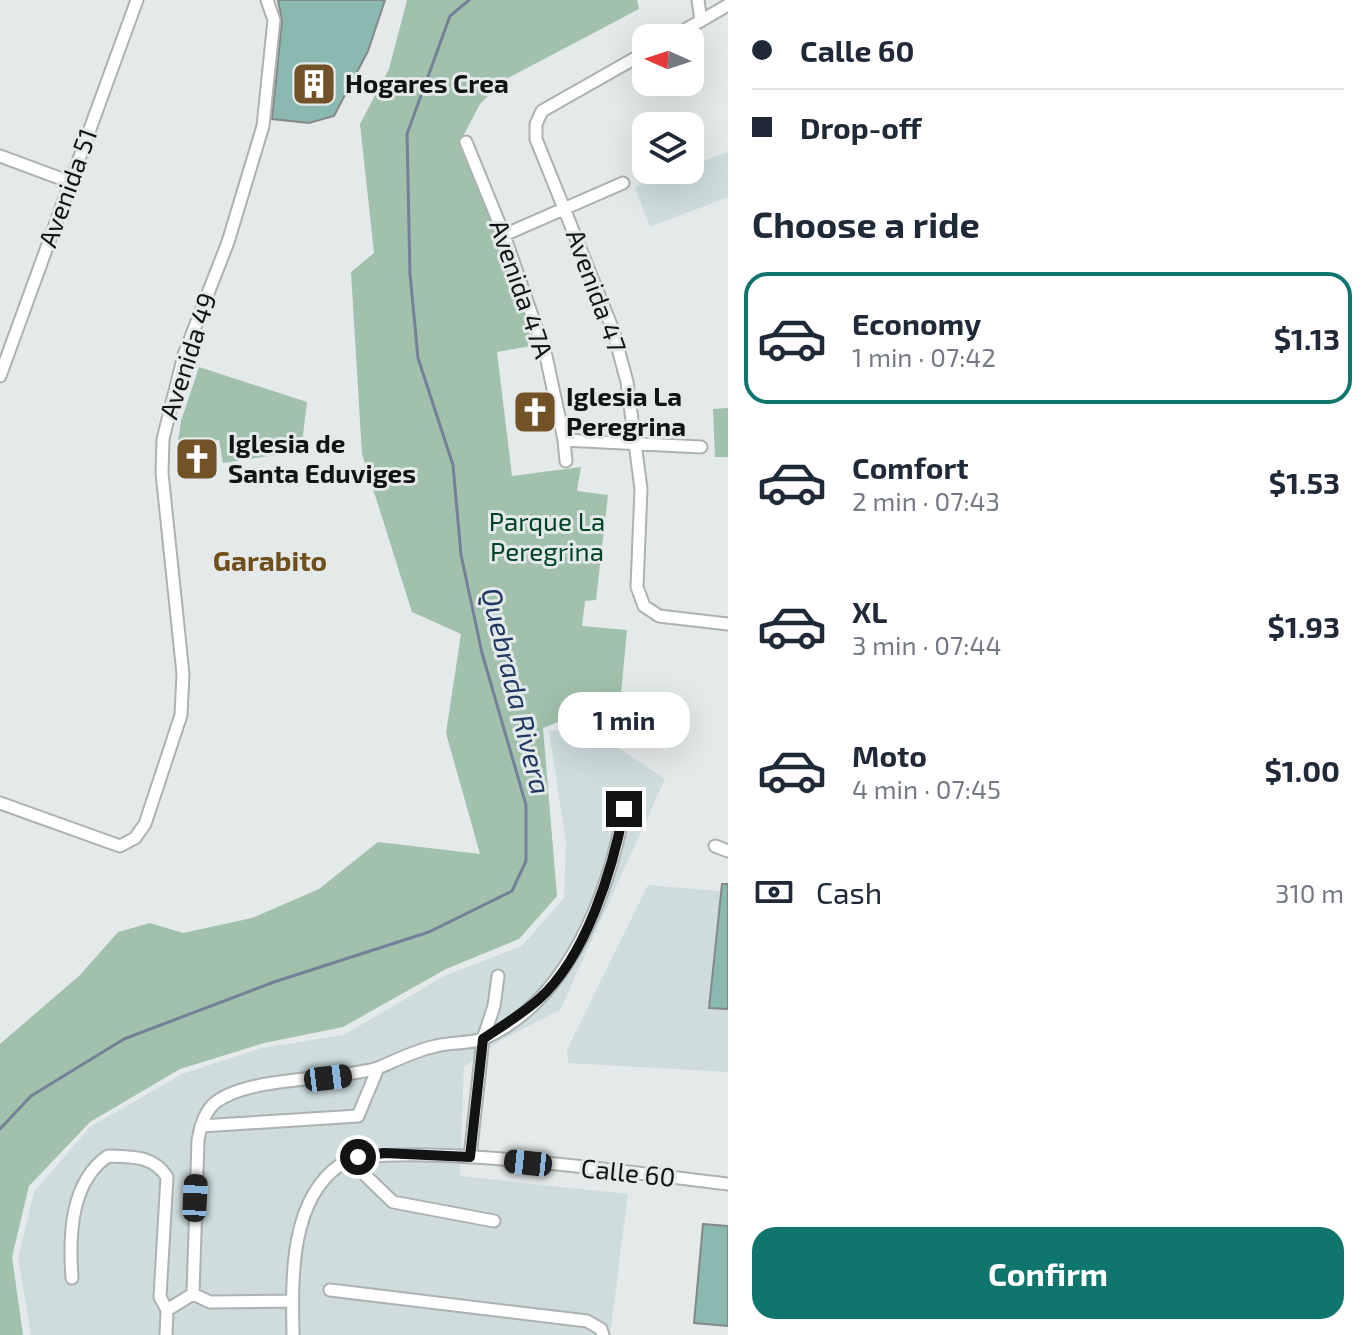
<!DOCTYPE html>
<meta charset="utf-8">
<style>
:root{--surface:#fff;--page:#f6f6f7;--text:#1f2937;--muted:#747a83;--line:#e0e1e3;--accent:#0f766e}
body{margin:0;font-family:"Exo 2",sans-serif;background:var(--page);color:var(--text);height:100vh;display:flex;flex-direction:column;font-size:30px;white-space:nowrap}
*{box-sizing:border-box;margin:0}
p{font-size:26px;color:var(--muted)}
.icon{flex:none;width:44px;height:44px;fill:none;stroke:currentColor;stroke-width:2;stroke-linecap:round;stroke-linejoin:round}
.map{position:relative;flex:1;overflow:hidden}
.sheet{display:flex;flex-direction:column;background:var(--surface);width:640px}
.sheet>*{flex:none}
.banner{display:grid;align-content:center;height:176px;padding:0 24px;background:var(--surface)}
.needle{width:52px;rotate:273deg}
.buttons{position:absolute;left:632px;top:24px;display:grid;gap:16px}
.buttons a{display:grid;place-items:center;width:72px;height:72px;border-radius:16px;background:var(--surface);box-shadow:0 8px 32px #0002;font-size:40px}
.end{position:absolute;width:36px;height:36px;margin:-18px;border:10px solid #121313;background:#fff;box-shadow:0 0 0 4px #fff}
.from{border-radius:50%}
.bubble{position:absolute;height:56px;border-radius:24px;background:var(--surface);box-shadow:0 8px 32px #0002;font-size:26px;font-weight:700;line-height:56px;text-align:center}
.car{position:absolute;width:24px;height:48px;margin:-24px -12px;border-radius:10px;box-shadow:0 0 6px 2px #0007;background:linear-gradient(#222 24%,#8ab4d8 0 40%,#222 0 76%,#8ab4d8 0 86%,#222 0)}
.banner b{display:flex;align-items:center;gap:28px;height:76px;font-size:30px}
.banner b+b{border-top:2px solid var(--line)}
.banner i{width:20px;height:20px;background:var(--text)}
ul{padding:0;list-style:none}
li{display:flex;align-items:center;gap:24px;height:132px;margin:0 16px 12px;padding:0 8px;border:4px solid transparent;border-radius:24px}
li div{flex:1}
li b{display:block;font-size:30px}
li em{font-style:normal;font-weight:700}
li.selected{border-color:var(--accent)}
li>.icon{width:72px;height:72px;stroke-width:1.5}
h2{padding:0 24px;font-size:36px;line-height:96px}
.pay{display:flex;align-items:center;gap:20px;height:88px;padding:0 24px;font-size:30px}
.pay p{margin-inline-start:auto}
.cta{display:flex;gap:16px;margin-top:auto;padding:16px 24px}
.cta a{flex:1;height:92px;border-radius:24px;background:var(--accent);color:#fff;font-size:32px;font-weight:700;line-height:92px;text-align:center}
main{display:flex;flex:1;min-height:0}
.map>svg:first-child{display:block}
.built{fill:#cedcde}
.green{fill:#a1c1ac}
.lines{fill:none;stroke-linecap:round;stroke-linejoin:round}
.stream{stroke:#748199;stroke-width:3}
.building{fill:#89b9b1;stroke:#848887;stroke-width:2}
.minor-casing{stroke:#acb1b1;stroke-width:15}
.minor{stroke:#fff;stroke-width:11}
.route{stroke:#121313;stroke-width:10}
.labels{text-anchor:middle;stroke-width:6;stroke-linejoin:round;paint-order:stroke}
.poi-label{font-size:26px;font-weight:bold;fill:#121313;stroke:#e4e9ea;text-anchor:start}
.street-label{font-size:26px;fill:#121313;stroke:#e4e9ea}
.park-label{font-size:26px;fill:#004425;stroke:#e4e9ea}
.neighbourhood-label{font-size:28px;font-weight:bold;fill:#6f4f1b;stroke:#e4e9ea}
.water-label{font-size:28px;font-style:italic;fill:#213763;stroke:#e4e9ea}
</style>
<main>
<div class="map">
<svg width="728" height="1335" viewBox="0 0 728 1335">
<rect width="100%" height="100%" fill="#e4e9ea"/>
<!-- built -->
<path class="built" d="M728,152V197L650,227L635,187L679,170H690V166Z
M587,727L665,779L560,1010L499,1041L464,1067L460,1176L628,1194L610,1335H31L18,1258L34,1192L90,1127L182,1074L261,1048L344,1035L444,976L522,946L564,898L566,843L549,731Z
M648,885L728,892V1072L568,1063L567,1050Z"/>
<!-- green -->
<path class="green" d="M407,0H637L639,9L504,80L480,104L459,144L496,227L537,345L497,352L512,476L581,467L577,491L608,495L596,600L585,601L582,626L627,630L621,694L630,703L612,732L571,717L543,728L557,896L519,939L446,969L343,1027L264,1043L180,1069L90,1122L29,1186L12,1257L23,1335H0V1044L80,975L118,932L150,923L183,933L252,918L319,889L378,842L480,854L446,733L461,634L412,612L362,454L351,272L374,253L360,124L389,69Z
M199,367L307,402L301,451L223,463L219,440L177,447L181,421Z
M728,408V457H715L713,409Z"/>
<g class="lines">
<!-- stream -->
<path class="stream" d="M0,1129L31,1096L124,1039L274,982L429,932L512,891L526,861V805L482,653L461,555L453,465L418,358L410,274L407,134L450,16L469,0"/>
</g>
<!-- building -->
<path class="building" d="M278,0H385L368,51L334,116L309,123L272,119L282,21Z
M722,884H728V1009L709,1008Z
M703,1224L728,1226V1326L694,1323Z"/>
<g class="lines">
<!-- minor casing -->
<g class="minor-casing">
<path id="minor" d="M698,0L701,21
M671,38L728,5
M646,52L542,111L536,124V139L613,330L627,382L641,489L637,587L644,606L659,616L728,624
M466,142L504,235L546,356L564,440
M0,156L70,182
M504,235L623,183
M0,376L137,0
M566,461L564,440L701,447
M0,803L120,846L135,838L145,824L181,715L183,674L162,473L163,439L184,355L228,242L263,126L274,20L267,0
M715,846L728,851
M201,1126L358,1116L378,1068C397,1060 416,1050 436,1046C451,1042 471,1044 485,1038C569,1000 609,893 624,809
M358,1157L366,1176L393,1202L494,1221
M470,1157L483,1039L494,1006L498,976
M72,1278C69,1236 70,1182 108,1156C132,1157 153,1155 167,1177L160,1297L167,1310L193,1294L210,1302L292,1301
M330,1290L587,1321L601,1329L603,1335
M193,1294L198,1140C200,1127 206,1109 216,1102C250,1076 334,1081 378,1068
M166,1335L167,1310
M293,1335C292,1281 289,1200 340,1165C381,1136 664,1177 728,1184"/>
</g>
<!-- minor -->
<use href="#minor" class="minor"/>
</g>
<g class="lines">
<!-- route -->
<path class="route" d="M358,1157L384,1153L470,1157L483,1039C502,1026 522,1014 539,999C586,957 613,869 624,809"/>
</g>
<!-- icons -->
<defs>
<g id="building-square" transform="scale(2.3)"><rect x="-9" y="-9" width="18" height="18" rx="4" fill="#715327" stroke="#e4e9ea"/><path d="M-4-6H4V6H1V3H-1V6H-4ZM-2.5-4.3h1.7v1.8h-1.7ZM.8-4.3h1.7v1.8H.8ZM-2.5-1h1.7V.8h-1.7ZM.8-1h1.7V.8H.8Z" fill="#fff"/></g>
<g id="church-square" transform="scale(2.3)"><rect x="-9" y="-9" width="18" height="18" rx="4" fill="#715327" stroke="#e4e9ea"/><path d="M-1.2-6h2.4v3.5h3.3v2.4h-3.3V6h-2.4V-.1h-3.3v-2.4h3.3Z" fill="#fff"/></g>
</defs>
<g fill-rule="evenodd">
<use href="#building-square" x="314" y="84"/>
<use href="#church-square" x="535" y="412"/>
<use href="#church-square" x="197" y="459"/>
</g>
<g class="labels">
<!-- poi labels -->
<g class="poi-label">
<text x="345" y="93">Hogares Crea</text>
<text x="566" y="406">Iglesia La<tspan x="566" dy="30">Peregrina</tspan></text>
<text x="228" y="453">Iglesia de<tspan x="228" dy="30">Santa Eduviges</tspan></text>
</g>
<!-- street labels -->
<g class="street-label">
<text transform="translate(68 188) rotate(-70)" y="9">Avenida 51</text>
<text transform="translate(521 289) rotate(71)" y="9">Avenida 47A</text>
<text transform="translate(596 291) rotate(70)" y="9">Avenida 47</text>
<text transform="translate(188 356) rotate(-72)" y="9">Avenida 49</text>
<text transform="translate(628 1173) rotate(6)" y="9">Calle 60</text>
</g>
<!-- park labels -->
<g class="park-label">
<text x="547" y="531">Parque La<tspan x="547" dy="30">Peregrina</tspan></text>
</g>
<!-- neighbourhood labels -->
<g class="neighbourhood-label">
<text x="270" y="571">Garabito</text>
</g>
<!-- water labels -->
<g class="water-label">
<text transform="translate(516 691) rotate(76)" y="10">Quebrada Rivera</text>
</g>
</g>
</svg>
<div class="buttons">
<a><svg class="needle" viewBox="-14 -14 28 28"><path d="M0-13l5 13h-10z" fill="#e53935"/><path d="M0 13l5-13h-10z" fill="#747a83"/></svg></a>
<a><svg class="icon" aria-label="layers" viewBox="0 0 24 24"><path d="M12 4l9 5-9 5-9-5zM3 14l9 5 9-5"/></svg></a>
</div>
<i class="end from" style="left:358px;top:1157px"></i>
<i class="end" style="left:624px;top:809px"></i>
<div class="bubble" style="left:558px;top:692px;width:132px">1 min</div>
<i class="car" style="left:328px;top:1078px;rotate:83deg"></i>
<i class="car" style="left:528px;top:1163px;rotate:276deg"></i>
<i class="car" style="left:195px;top:1198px;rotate:3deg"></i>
</div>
<section class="sheet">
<div class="banner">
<b><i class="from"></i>Calle 60</b>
<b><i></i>Drop-off</b>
</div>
<h2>Choose a ride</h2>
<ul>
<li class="selected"><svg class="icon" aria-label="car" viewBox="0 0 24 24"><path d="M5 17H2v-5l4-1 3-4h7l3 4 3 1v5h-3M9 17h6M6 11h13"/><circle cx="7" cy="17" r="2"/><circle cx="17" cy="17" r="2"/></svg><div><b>Economy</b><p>1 min · 07:42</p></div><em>$1.13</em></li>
<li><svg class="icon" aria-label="car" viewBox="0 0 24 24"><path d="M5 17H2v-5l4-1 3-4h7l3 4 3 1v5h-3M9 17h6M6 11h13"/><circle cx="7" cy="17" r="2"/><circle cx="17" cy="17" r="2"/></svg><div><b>Comfort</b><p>2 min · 07:43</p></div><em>$1.53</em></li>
<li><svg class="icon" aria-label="car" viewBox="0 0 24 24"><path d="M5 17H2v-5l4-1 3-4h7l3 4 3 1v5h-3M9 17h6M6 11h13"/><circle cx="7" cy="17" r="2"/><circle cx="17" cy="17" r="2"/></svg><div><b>XL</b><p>3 min · 07:44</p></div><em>$1.93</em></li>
<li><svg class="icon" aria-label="car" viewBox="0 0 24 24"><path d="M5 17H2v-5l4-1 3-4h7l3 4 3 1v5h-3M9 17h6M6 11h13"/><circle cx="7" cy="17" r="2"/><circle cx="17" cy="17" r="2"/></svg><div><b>Moto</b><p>4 min · 07:45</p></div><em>$1.00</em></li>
</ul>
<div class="pay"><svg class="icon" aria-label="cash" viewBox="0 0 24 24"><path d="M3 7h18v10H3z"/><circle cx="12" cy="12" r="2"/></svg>Cash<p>310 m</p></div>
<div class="cta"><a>Confirm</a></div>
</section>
</main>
